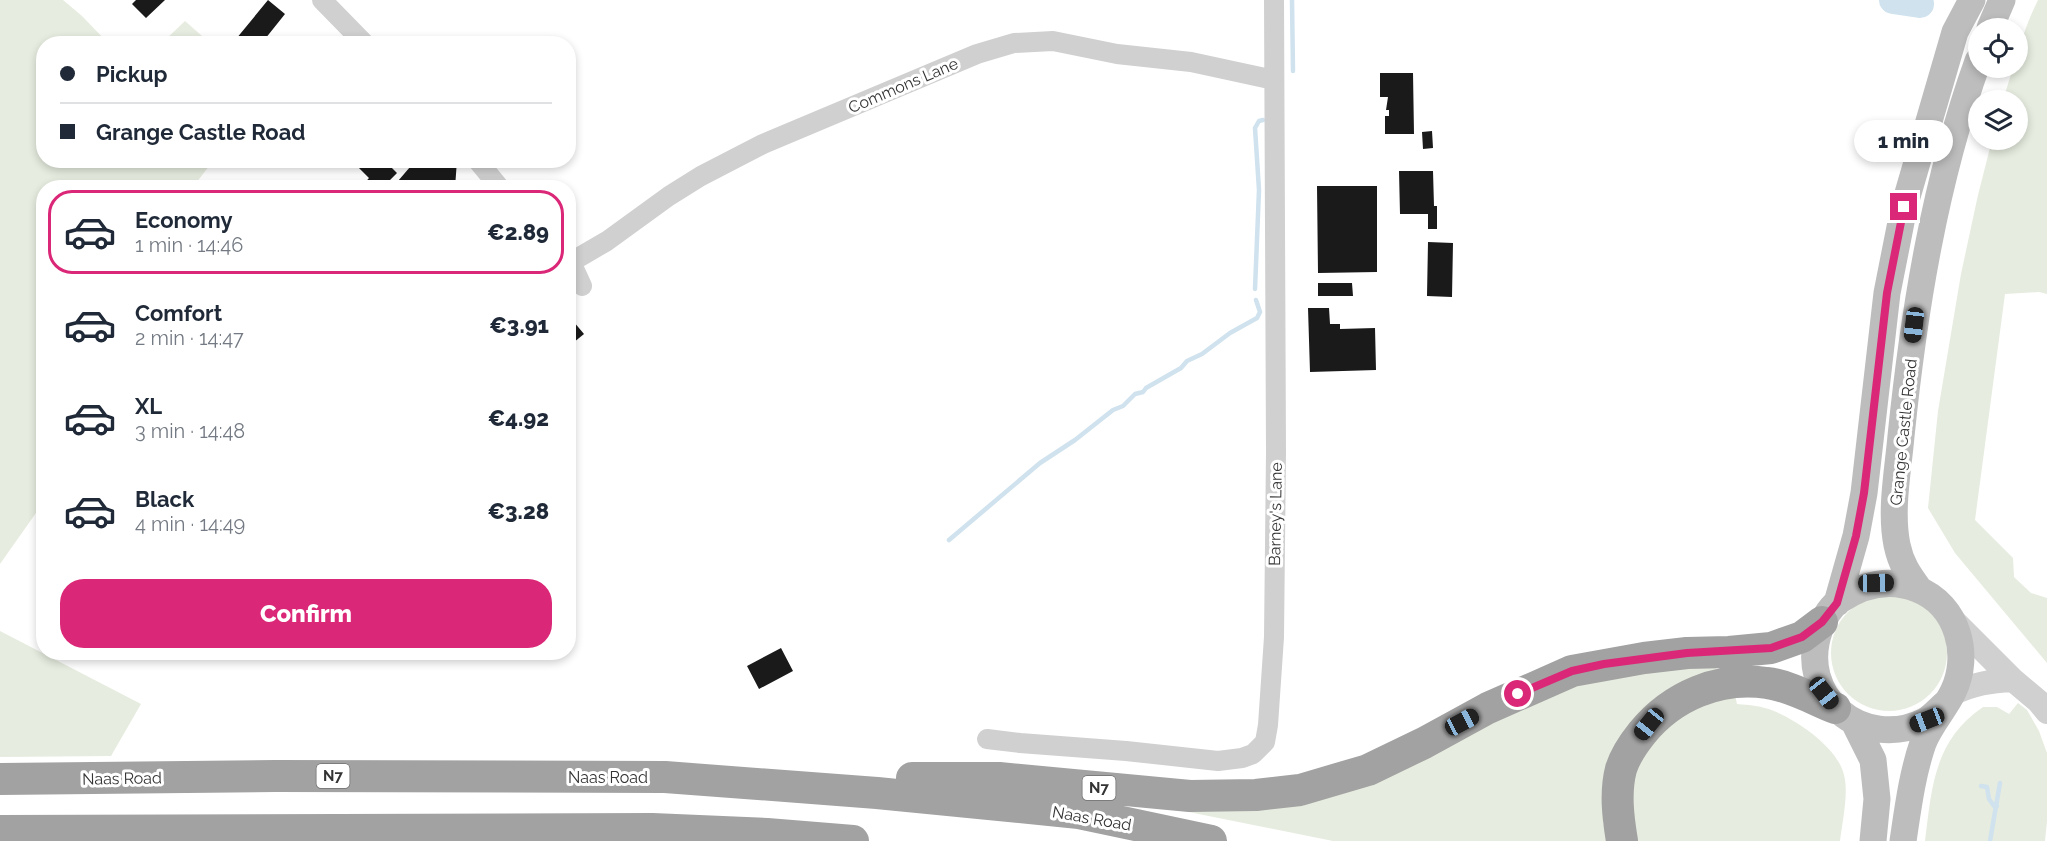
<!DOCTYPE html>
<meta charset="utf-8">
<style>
:root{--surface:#fff;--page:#f6f6f7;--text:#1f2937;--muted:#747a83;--line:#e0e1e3;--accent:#db2777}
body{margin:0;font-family:Raleway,sans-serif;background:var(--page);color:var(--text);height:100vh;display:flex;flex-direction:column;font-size:22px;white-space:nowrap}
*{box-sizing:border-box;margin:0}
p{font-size:20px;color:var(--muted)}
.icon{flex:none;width:33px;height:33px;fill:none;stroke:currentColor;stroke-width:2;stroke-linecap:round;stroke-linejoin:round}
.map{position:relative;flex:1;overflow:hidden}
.panel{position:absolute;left:36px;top:180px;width:540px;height:480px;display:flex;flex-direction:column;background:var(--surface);border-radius:24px;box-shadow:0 3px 9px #0003}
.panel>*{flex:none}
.banner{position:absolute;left:36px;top:36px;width:540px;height:132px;border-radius:24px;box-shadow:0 3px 9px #0003;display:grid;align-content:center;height:132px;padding:0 24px;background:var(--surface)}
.tools{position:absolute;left:1968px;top:18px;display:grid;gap:12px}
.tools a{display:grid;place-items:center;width:60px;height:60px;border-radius:50%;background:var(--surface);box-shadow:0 3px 9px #0003;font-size:30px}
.end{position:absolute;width:27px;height:27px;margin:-14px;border:8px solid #db2777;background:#fff;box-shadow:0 0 0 3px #fff}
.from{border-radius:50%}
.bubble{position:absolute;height:42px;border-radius:21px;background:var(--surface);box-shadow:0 3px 9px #0003;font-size:20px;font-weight:800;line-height:42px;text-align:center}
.car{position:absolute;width:18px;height:36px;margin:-18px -9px;border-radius:8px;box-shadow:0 0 4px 2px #0007;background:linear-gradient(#222 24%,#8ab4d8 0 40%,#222 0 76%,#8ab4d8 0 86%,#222 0)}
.banner b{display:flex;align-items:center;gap:21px;height:57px;font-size:22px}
.banner b+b{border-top:2px solid var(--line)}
.banner i{width:15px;height:15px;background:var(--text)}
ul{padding:10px 0 0;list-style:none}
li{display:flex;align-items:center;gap:18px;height:84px;margin:0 12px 9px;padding:0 12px;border:3px solid transparent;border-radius:24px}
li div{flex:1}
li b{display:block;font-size:22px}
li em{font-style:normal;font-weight:800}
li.current{border-color:var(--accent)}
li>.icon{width:54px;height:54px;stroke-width:1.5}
.action{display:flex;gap:12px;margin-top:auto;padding:12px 24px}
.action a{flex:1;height:69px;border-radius:24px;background:var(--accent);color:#fff;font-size:24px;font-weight:800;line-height:69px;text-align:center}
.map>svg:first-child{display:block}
.green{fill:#e6ecdf}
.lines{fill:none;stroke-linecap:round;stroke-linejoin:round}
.stream{stroke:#cfe2ee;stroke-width:4.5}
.river{stroke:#cfe2ee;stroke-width:28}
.building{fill:#1a1a1a}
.minor{stroke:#d0d0d0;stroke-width:20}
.tertiary{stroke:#d0d0d0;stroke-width:24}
.secondary{stroke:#bdbdbd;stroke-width:27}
.trunk{stroke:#a2a2a2;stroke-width:32}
.route{stroke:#db2777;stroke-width:8}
.labels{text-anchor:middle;stroke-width:6;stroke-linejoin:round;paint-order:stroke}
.shield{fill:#fff;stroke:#707070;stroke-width:1.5}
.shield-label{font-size:15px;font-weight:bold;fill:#333}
.street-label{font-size:16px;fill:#333;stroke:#fff}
</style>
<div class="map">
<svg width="2047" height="841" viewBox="0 0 2047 841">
<rect width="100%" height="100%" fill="#fff"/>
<!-- green -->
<path class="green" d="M0,0H63L82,16L108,43L44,44V160L213,161L193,187L44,188L43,503L0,564Z
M2038,0H2047V294L2039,292L2005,294L1975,520L2013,558L2014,577L2031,593L2047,598V663L1955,553L1928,508L1938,411L1961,274L1978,195L1992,140H2018V100H2003L2013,68H2018C2018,44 2028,21 2038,0Z
M185,21L210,43H162Z
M1831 653a58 58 0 1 1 116 0a58 58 0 1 1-116 0Z
M0,631L141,704L111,756L0,757Z
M1716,662V675L1604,784L1603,822L1608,841H1333L1159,806L1248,807L1560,686Z
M1735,695L1737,704C1749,705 1762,706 1774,711C1798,721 1838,748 1844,775C1849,793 1842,823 1840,841H1631L1626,801L1644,746L1683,710Z
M2018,703L2027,710L2039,731L2047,753V821L2045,841H1925C1932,786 1934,741 1983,707H1997L2009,714Z"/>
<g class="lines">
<!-- stream -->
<path class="stream" d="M1292,0L1293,71
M1255,289L1259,190L1255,128L1259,121L1263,120
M949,540L1040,463L1075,440L1113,410L1123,406L1135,394L1143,392L1146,388L1181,368L1187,361L1202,354L1230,333L1257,318L1260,312L1256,300
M1981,786L1987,787L1989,799L1994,806H1997
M1990,841L2000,783"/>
<!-- river -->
<path class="river" d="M1893,0L1920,4"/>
</g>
<!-- building -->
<path class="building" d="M136,0H165L146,18L132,4Z
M268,0L285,14L261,44H242L236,39Z
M1380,73H1413L1414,134H1385V116H1389V110H1386L1388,97H1380Z
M1432,131L1433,148L1423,149L1422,132Z
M365,160H384L397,173L382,188H360L369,178L358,167Z
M416,160H457L455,188H392Z
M1399,171H1433L1434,206H1437V229H1428V214H1400Z
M1317,186H1377V272L1318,273Z
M1428,242L1453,243L1452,297L1427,296Z
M1318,283H1352L1353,296H1318Z
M1308,308H1329L1330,324H1340V329L1375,328L1376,370L1310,372Z
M568,315L584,334L568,347Z
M781,648L793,671L759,689L747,666Z"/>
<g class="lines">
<!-- minor -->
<path class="minor" d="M322,0L365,44
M477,160L500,188
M568,260L571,262L607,241L669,196L701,176L763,144L977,54L1014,43L1053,41L1117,54L1191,62L1274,80
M571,262L582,286
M987,739L1020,743L1126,751L1218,761L1242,758L1253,754L1265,742L1268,725L1274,637L1276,452L1274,0"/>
<!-- tertiary -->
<path class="tertiary" d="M1952,619L2013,680L2038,701L2047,712
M1952,694C1973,684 1990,681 2013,680"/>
<!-- secondary -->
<path class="secondary" d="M1990,28L2002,0
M1919,589C1908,574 1901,564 1897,545C1890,510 1898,471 1901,436C1914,309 1935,181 1978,61
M1837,603L1856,536L1864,493L1887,293L1904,207L1955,32L1972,0
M1854,722L1873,760L1877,799L1873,841
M1903,841C1908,808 1912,775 1923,743C1930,725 1944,710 1953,692C1971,655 1958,605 1917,589C1890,578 1864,584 1840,600C1830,607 1824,618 1820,629C1795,696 1863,752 1925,721C1932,717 1939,709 1946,703"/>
<!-- trunk -->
<path class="trunk" d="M912,778H999L1190,796L1256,795L1300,790L1368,770L1424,743L1488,708L1572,671L1644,658L1687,653L1729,652L1771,648L1802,637L1822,622
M0,779L275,776L665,777L877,793L1079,813L1211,841
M0,831L652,829L767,834L853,841
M1622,841C1618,817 1615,792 1621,769C1625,756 1634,743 1642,733C1672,696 1719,676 1767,683C1788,685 1815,700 1835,708"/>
</g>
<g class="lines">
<!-- route -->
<path class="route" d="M1518,694L1572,671L1604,664L1687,653L1771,648L1802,637L1822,622L1837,603L1856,536L1864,493L1887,293L1904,207"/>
</g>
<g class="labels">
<!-- shield labels -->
<g class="shield">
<rect x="316.5" y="764" width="33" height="24" rx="4.5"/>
<rect x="1082.5" y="776" width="33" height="24" rx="4.5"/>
</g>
<g class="shield-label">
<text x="333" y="781">N7</text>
<text x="1099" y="793">N7</text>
</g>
<!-- street labels -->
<g class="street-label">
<text transform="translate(903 85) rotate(-23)" y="6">Commons Lane</text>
<text transform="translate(1903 432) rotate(-84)" y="6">Grange Castle Road</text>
<text transform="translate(1275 514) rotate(-89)" y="6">Barney's Lane</text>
<text x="608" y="783">Naas Road</text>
<text transform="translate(122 778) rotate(-1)" y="6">Naas Road</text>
<text transform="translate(1092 818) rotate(10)" y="6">Naas Road</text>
</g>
</g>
</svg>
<div class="tools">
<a><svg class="icon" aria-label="locate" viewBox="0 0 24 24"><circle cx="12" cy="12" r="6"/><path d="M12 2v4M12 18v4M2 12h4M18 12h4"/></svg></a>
<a><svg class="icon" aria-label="layers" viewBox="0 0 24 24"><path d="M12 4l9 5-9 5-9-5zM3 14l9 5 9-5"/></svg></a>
</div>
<i class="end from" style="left:1518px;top:694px"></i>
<i class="end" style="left:1904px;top:207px"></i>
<div class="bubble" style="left:1854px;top:120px;width:99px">1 min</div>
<i class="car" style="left:1914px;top:325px;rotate:187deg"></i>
<i class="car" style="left:1876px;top:583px;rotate:89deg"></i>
<i class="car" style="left:1824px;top:693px;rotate:142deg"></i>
<i class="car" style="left:1927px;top:720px;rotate:249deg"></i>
<i class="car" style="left:1462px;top:722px;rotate:62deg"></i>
<i class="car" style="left:1649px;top:724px;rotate:219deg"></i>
<div class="banner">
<b><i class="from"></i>Pickup</b>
<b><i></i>Grange Castle Road</b>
</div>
<section class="panel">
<ul>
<li class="current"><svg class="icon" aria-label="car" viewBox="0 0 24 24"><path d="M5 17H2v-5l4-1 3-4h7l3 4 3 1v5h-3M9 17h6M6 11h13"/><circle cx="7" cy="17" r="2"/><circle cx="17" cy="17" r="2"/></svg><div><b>Economy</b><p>1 min · 14:46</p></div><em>€2.89</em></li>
<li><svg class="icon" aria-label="car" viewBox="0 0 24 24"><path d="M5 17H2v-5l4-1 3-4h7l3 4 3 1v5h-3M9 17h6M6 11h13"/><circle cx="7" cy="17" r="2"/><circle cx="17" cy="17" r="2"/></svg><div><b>Comfort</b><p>2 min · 14:47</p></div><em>€3.91</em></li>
<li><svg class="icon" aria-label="car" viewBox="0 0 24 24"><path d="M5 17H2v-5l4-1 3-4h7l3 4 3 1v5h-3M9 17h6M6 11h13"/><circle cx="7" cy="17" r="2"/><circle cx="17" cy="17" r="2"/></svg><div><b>XL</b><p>3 min · 14:48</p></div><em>€4.92</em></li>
<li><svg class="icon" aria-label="car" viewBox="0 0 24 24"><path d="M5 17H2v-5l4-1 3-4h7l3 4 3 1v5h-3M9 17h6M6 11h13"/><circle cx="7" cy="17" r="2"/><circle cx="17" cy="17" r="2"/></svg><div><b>Black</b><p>4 min · 14:49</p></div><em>€3.28</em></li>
</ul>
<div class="action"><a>Confirm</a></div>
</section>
</div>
